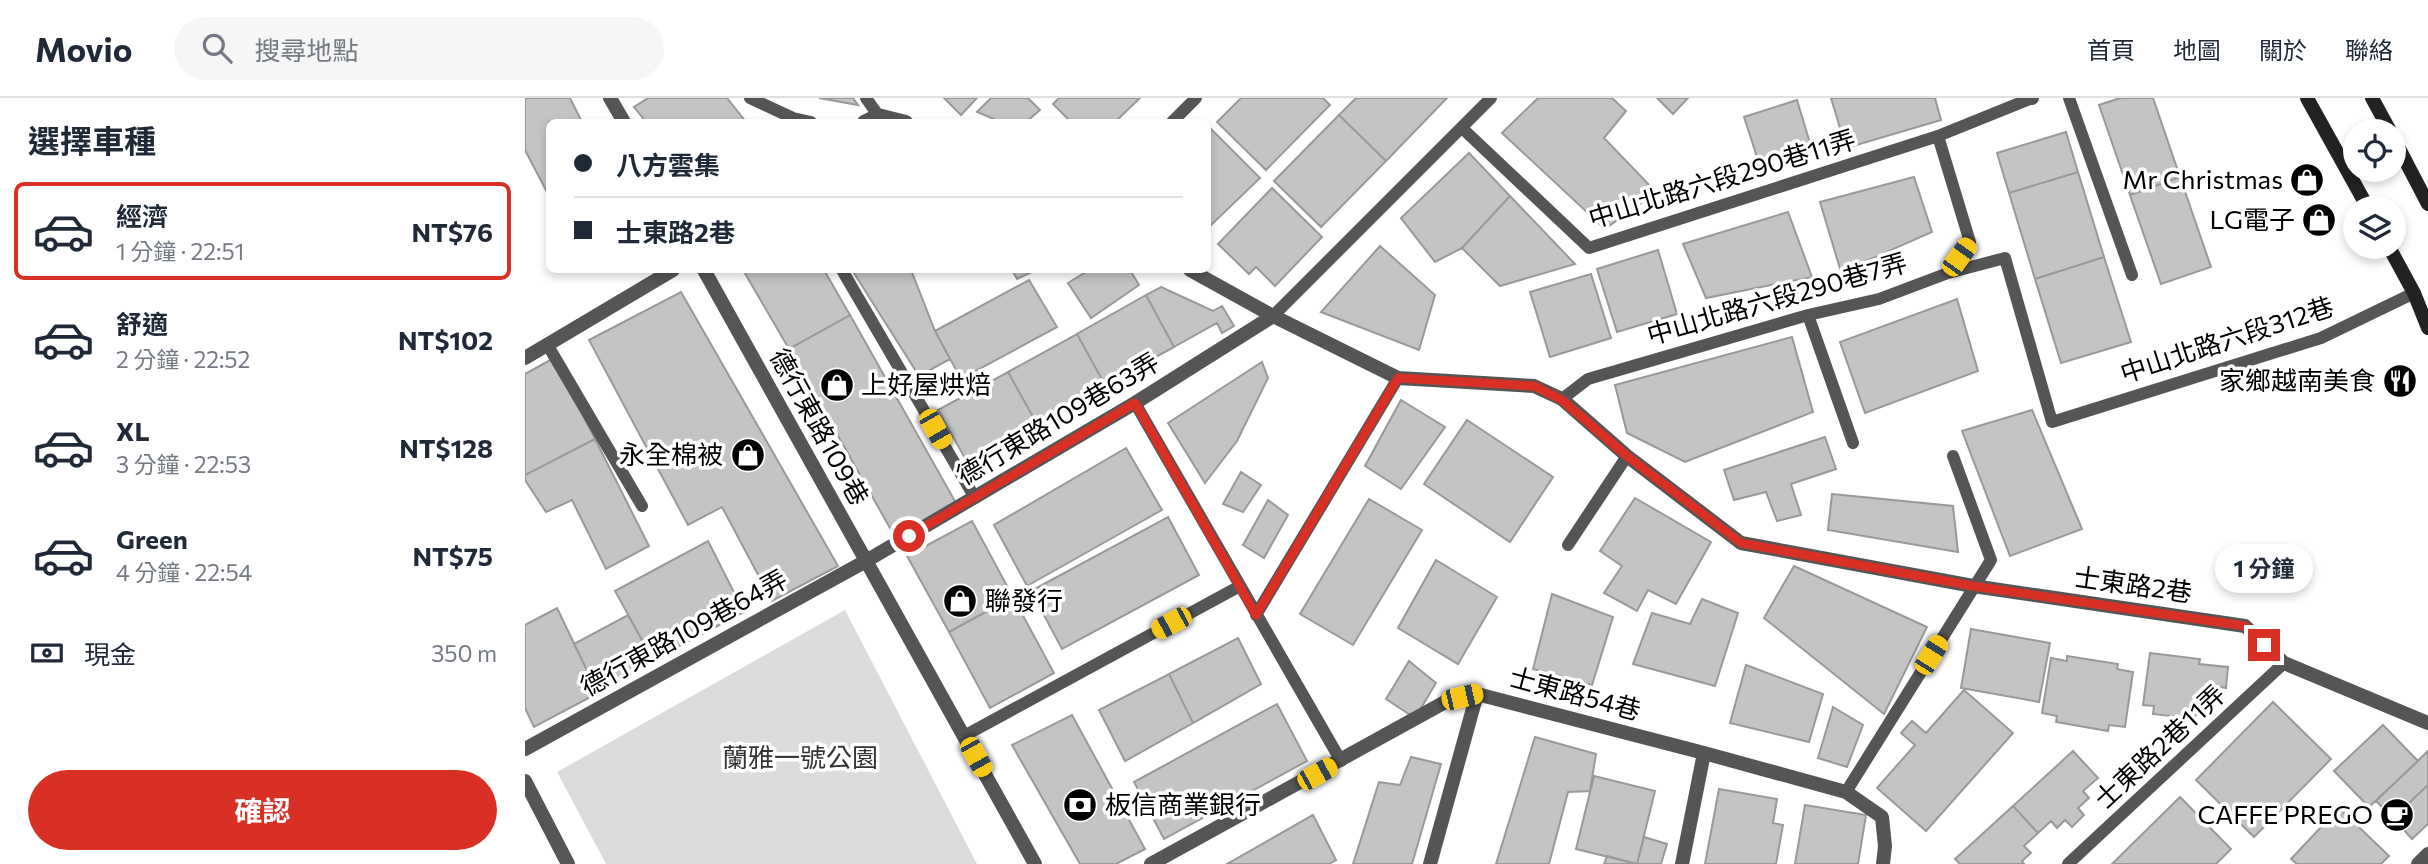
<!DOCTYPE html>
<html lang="zh-TW">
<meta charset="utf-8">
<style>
:root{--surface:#fff;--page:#f6f6f7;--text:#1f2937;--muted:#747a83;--line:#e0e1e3;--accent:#d93025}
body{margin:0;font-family:Commissioner,"Noto Sans TC",sans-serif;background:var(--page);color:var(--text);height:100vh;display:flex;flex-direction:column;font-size:26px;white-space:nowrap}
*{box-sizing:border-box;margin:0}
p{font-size:23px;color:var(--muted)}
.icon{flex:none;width:38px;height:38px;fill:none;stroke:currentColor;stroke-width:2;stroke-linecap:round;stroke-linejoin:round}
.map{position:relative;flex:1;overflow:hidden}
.side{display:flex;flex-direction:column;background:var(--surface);width:525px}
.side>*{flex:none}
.hud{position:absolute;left:21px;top:21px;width:665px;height:154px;border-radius:10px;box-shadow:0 4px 10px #0003;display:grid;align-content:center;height:154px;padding:0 28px;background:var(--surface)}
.buttons{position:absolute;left:1818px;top:21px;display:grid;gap:14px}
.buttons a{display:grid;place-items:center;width:63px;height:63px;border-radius:50%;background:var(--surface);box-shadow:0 4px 10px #0003;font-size:35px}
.end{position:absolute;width:32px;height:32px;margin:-16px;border:9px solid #d93025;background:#fff;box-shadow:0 0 0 4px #fff}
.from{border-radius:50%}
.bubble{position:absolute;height:49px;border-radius:24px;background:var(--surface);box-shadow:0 4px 10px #0003;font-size:23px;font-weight:700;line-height:49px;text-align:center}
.car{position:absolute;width:21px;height:42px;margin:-21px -10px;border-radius:9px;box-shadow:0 0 5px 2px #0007;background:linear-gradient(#f5c518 24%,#345 0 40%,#f5c518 0 76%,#345 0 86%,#f5c518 0)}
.hud b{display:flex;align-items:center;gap:24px;height:66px;font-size:26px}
.hud b+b{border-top:2px solid var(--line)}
.hud i{width:18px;height:18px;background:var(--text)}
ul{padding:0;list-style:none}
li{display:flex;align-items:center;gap:21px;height:98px;margin:0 14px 10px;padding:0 14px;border:4px solid transparent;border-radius:10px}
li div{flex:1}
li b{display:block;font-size:26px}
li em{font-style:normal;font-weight:700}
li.on{border-color:var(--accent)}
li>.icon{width:63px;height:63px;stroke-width:1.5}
h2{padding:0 28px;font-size:32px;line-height:84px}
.pay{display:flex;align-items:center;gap:18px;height:77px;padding:0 28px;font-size:26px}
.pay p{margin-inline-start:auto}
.cta{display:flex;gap:14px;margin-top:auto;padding:14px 28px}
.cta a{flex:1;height:80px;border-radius:42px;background:var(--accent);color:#fff;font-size:28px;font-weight:700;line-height:80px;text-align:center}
header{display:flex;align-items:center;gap:42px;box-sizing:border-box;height:98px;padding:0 35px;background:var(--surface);border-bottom:2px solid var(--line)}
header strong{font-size:33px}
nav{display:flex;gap:38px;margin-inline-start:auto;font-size:24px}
.search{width:490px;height:63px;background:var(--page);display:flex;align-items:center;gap:18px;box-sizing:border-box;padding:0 24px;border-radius:38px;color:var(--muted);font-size:26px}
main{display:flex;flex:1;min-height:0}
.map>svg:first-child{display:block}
.green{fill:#dcdcdc}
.building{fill:#c4c4c4;stroke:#999;stroke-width:2}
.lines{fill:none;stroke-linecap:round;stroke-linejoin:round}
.service{stroke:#555;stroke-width:12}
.minor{stroke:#555;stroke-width:14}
.secondary{stroke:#222;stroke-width:14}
.route{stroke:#d93025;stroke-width:9}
.labels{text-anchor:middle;stroke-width:7;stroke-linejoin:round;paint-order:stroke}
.street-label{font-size:26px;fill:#000;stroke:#fff}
.poi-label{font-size:26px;fill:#000;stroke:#fff;text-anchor:end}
.park-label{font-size:26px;fill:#333;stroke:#fff}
</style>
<header>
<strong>Movio</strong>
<div class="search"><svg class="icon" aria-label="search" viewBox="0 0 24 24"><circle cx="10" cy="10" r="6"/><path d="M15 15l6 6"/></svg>搜尋地點</div>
<nav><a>首頁</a><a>地圖</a><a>關於</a><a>聯絡</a></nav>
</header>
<main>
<section class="side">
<h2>選擇車種</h2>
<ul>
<li class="on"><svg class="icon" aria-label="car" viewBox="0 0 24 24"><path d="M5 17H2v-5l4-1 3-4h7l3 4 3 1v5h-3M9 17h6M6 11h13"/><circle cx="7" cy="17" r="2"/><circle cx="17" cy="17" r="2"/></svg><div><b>經濟</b><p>1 分鐘 · 22:51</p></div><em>NT$76</em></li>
<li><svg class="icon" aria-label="car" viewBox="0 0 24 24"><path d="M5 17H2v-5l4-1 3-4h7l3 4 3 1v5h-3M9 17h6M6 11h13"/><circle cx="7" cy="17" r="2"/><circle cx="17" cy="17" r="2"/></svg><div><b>舒適</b><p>2 分鐘 · 22:52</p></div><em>NT$102</em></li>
<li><svg class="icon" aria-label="car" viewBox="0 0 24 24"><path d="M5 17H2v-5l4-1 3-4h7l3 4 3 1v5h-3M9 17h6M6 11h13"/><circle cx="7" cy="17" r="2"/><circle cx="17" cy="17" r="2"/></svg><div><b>XL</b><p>3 分鐘 · 22:53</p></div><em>NT$128</em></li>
<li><svg class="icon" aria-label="car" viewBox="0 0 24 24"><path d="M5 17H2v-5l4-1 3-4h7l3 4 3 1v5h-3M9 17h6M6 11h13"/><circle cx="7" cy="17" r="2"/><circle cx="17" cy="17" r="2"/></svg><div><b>Green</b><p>4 分鐘 · 22:54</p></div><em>NT$75</em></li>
</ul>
<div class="pay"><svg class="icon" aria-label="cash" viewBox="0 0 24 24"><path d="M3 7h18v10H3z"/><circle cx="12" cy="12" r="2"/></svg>現金<p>350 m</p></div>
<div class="cta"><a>確認</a></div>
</section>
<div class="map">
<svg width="1903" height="766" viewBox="0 0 1903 766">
<rect width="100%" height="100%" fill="#fff"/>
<!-- green -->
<path class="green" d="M320,512L452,766H81L32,674Z"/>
<!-- building -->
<path class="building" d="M0,0H45L57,24H24V98L0,52Z
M123,0H202L221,24H121L109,9Z
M294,0H328L333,7Z
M419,0H452L436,17Z
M466,0H503L515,12L501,24H476L452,14Z
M534,0H615L590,24H546L528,6Z
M716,0H798L805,7L741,72L692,24Z
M831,0H922L861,63L814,17Z
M1013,0H1087L1101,13L1079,40L1131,94L1080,131L977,35Z
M1132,0H1163L1148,16Z
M1306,0H1410L1416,22L1321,50Z
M1595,0H1628L1655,79L1605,97L1574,7Z
M1272,2L1285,45L1233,62L1219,19Z
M814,17L861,63L796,129L749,83Z
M686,31L735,80L682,131V35Z
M1541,34L1553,74L1484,95L1472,55Z
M944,55L985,98L937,150L910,164L876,120Z
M1553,74L1579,159L1510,181L1484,95Z
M1389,79L1407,134L1316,174L1295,104Z
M1655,79L1686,169L1636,186L1605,97Z
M747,90L797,139L750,188L731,169L724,176L693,146Z
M985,98L1050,166L975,188L937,150Z
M1263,114L1287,179L1181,200L1158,146Z
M855,148L910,197L894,252L796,214Z
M1133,152L1152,216L1092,234L1072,171Z
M1579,159L1606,244L1536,265L1510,181Z
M218,172H299L325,217L264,251Z
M327,172H386L410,233L425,261L394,278Z
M487,172H511L492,181Z
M564,172H605L614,187L566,220L543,185Z
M1066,176L1086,240L1025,259L1005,194Z
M504,182L532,229L436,281L410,233Z
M636,189L688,213L697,208L709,228L697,235L692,225L649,249L621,197Z
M156,194L313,468L247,503L197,409L163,427L64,242Z
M621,197L649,249L580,287L552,236Z
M1432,201L1453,273L1340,315L1315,244Z
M325,217L431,405L370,439L264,251Z
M552,236L580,287L512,326L483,274Z
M1267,239L1288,314L1160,364L1102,335L1090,287Z
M29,260L70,341L0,377V276Z
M737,264L743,280L712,343L680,385L643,325Z
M483,274L512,326L442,364L413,312Z
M876,302L920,329L876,391L840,368Z
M1507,312L1557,431L1485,458L1437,333Z
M942,322L1028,379L985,444L899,386Z
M1300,339L1311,371L1266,386L1276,417L1252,423L1241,394L1209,402L1199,372Z
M70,341L124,448L81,471L47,402L21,414L0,382V377Z
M601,350L637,412L502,488L469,427Z
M716,374L736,387L718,414L698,406Z
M1307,396L1428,408L1433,454L1303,432Z
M1110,400L1186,444L1151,506L1123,492L1112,513L1079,495L1097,468L1075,453Z
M844,401L897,432L828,547L775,516Z
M743,402L763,417L739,460L718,447Z
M643,419L674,477L537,551L506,493Z
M447,423L488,499L424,534L382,458Z
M183,443L219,514L128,562L90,493Z
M911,462L972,499L933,566L873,530Z
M1269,468L1402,529L1359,616L1239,520Z
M1027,496L1088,519L1067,587L1008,571Z
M488,499L529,575L465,610L424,534Z
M1177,501L1213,515L1190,588L1108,566L1127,515L1165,526Z
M32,510L73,595L9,629L0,610V527Z
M103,517L128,562L73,595L49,546Z
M1446,531L1525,545L1514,604L1436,590Z
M713,540L736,586L668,625L644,576Z
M1625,555L1675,561L1674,566L1703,569L1701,590L1696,589L1694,603L1673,600L1670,621L1628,616L1629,608L1618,607Z
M1542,558L1593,566L1592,571L1608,574L1600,629L1584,627L1583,633L1531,624L1532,618L1517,615L1526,560L1542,563Z
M884,563L911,585L890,620L861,601Z
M1221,567L1298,596L1284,644L1205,625Z
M644,576L668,625L600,663L574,612Z
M1439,592L1488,635L1401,733L1352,690L1390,647L1376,635L1387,623L1401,635Z
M1748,604L1806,661L1729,739L1671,682Z
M752,606L782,663L639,741L609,684Z
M1308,609L1338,627L1322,669L1293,660Z
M547,617L620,751L591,766H555L487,647Z
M1858,627L1893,663L1844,709L1809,673Z
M1010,639L1071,656L1065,693L1043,694L1024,766H971Z
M1548,653L1573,680L1558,693L1564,700L1553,710L1559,717L1547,729L1540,722L1532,730L1526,723L1513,735L1488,708Z
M1903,653V687L1868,720L1851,703Z
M886,659L916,666L887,766H828L854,684L875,687Z
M1069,678L1130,693L1112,766L1051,751Z
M1903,687V726L1887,741L1868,720Z
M1194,691L1252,701L1248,725L1258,727L1251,766H1180Z
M1655,699L1706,751L1691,766H1587Z
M1280,707L1341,717L1333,766H1270Z
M1488,708L1513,735L1499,748L1506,755L1497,763L1499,766H1435L1430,761Z
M1814,710L1864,758L1856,766H1772L1766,761Z
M788,717L811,762L804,766H702Z
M1119,739L1142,746L1136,766H1079L1082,758L1112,766Z"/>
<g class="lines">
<!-- service -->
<path class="service" d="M225,0L268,20L286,24
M341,0L353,17
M1544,0L1607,177
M647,24L671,0
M937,30L1064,150L1413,38L1507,0
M317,172L450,400
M1423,175L1480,160L1527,324L1796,240L1889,195
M1283,217L1328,345
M748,218L966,0
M22,246L117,408
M1037,301L1063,281L1283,217L1354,201L1423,175L1445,144L1413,38
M610,305L816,663
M1043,447L1102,358
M731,517L873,280
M439,638L715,488
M1321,694L1466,462L1428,358
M1543,766L1759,565"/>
<!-- minor -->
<path class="minor" d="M85,0L99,24
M1506,0H1507
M339,24L353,17L381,24
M179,172L510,766
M665,172L748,218L873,280L1009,288L1037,301L1102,358L1216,445L1448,488L1720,528L1759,565L1903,625
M0,260L148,172
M0,651L341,463L610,305L748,218
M1179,655L1321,694L1357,719L1360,748L1358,766
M0,683L43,766
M626,766L922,603L952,596L1179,655L1157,766
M905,766L952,596
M1893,766L1903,756"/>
<!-- secondary -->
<path class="secondary" d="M1782,0L1843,110
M1847,0L1865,33
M1869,41L1903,106
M1864,149L1889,195L1903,230"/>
</g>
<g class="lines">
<!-- route -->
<path class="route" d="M384,438L610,305L731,517L873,280L1009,288L1037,302L1102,358L1216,445L1448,488L1720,528L1739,547"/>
</g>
<!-- icons -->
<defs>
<g id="shop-disc" transform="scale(1.75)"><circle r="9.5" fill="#000" stroke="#fff"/><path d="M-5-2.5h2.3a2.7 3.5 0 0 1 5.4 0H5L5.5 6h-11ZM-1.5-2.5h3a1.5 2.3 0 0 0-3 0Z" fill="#fff"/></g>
<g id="restaurant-disc" transform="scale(1.75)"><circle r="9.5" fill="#000" stroke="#fff"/><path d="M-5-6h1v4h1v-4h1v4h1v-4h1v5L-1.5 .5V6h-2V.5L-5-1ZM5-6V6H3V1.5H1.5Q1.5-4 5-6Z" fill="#fff"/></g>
<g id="bank-disc" transform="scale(1.75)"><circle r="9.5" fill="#000" stroke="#fff"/><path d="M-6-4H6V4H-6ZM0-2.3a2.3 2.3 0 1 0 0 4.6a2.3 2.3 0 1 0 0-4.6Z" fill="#fff"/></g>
<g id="cafe-disc" transform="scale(1.75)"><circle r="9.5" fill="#000" stroke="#fff"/><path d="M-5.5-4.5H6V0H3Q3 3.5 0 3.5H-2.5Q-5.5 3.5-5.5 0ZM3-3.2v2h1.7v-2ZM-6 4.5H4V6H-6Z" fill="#fff"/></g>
</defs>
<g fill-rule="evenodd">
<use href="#shop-disc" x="1782" y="82"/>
<use href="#shop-disc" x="1794" y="122"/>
<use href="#restaurant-disc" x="1875" y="283"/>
<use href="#shop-disc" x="312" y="287"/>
<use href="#shop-disc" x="223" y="357"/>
<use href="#shop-disc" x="435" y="503"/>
<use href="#bank-disc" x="555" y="707"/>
<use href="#cafe-disc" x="1872" y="717"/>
</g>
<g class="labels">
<!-- street labels -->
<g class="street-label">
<text transform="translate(1197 81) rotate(-17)" y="9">中山北路六段290巷11弄</text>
<text transform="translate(1252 201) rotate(-16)" y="9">中山北路六段290巷7弄</text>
<text transform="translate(1702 242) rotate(-18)" y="9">中山北路六段312巷</text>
<text transform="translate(533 321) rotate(-31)" y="9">德行東路109巷63弄</text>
<text transform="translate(294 329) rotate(61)" y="9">德行東路109巷</text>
<text transform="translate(1608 487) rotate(8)" y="9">士東路2巷</text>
<text transform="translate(159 535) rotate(-29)" y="9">德行東路109巷64弄</text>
<text transform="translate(1050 596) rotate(15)" y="9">士東路54巷</text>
<text transform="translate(1635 649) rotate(-43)" y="9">士東路2巷11弄</text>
</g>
<!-- poi labels -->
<g class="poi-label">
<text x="1758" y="91">Mr Christmas</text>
<text x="1770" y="131">LG電子</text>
<text x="1850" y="292">家鄉越南美食</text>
<text x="336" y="296" text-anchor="start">上好屋烘焙</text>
<text x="198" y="366">永全棉被</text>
<text x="460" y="512" text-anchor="start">聯發行</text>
<text x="580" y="716" text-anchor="start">板信商業銀行</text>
<text x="1848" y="726">CAFFE PREGO</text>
</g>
<!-- park labels -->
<g class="park-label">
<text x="275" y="669">蘭雅一號公園</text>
</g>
</g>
</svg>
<div class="buttons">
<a><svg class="icon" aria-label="locate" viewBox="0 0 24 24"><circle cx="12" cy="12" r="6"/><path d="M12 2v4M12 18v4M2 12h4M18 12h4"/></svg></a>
<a><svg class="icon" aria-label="layers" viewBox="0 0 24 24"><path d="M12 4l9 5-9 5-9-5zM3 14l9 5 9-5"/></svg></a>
</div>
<i class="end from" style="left:384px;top:438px"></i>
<i class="end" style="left:1739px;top:547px"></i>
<div class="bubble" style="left:1690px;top:446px;width:98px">1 分鐘</div>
<i class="car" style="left:1434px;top:159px;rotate:36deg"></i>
<i class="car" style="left:410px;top:331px;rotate:150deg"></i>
<i class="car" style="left:646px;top:525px;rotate:242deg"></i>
<i class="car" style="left:1406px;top:557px;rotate:32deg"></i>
<i class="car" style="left:937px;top:599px;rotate:77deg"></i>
<i class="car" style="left:451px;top:659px;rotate:151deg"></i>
<i class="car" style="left:792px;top:676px;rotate:61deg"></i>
<div class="hud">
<b><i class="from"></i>八方雲集</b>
<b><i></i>士東路2巷</b>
</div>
</div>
</main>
